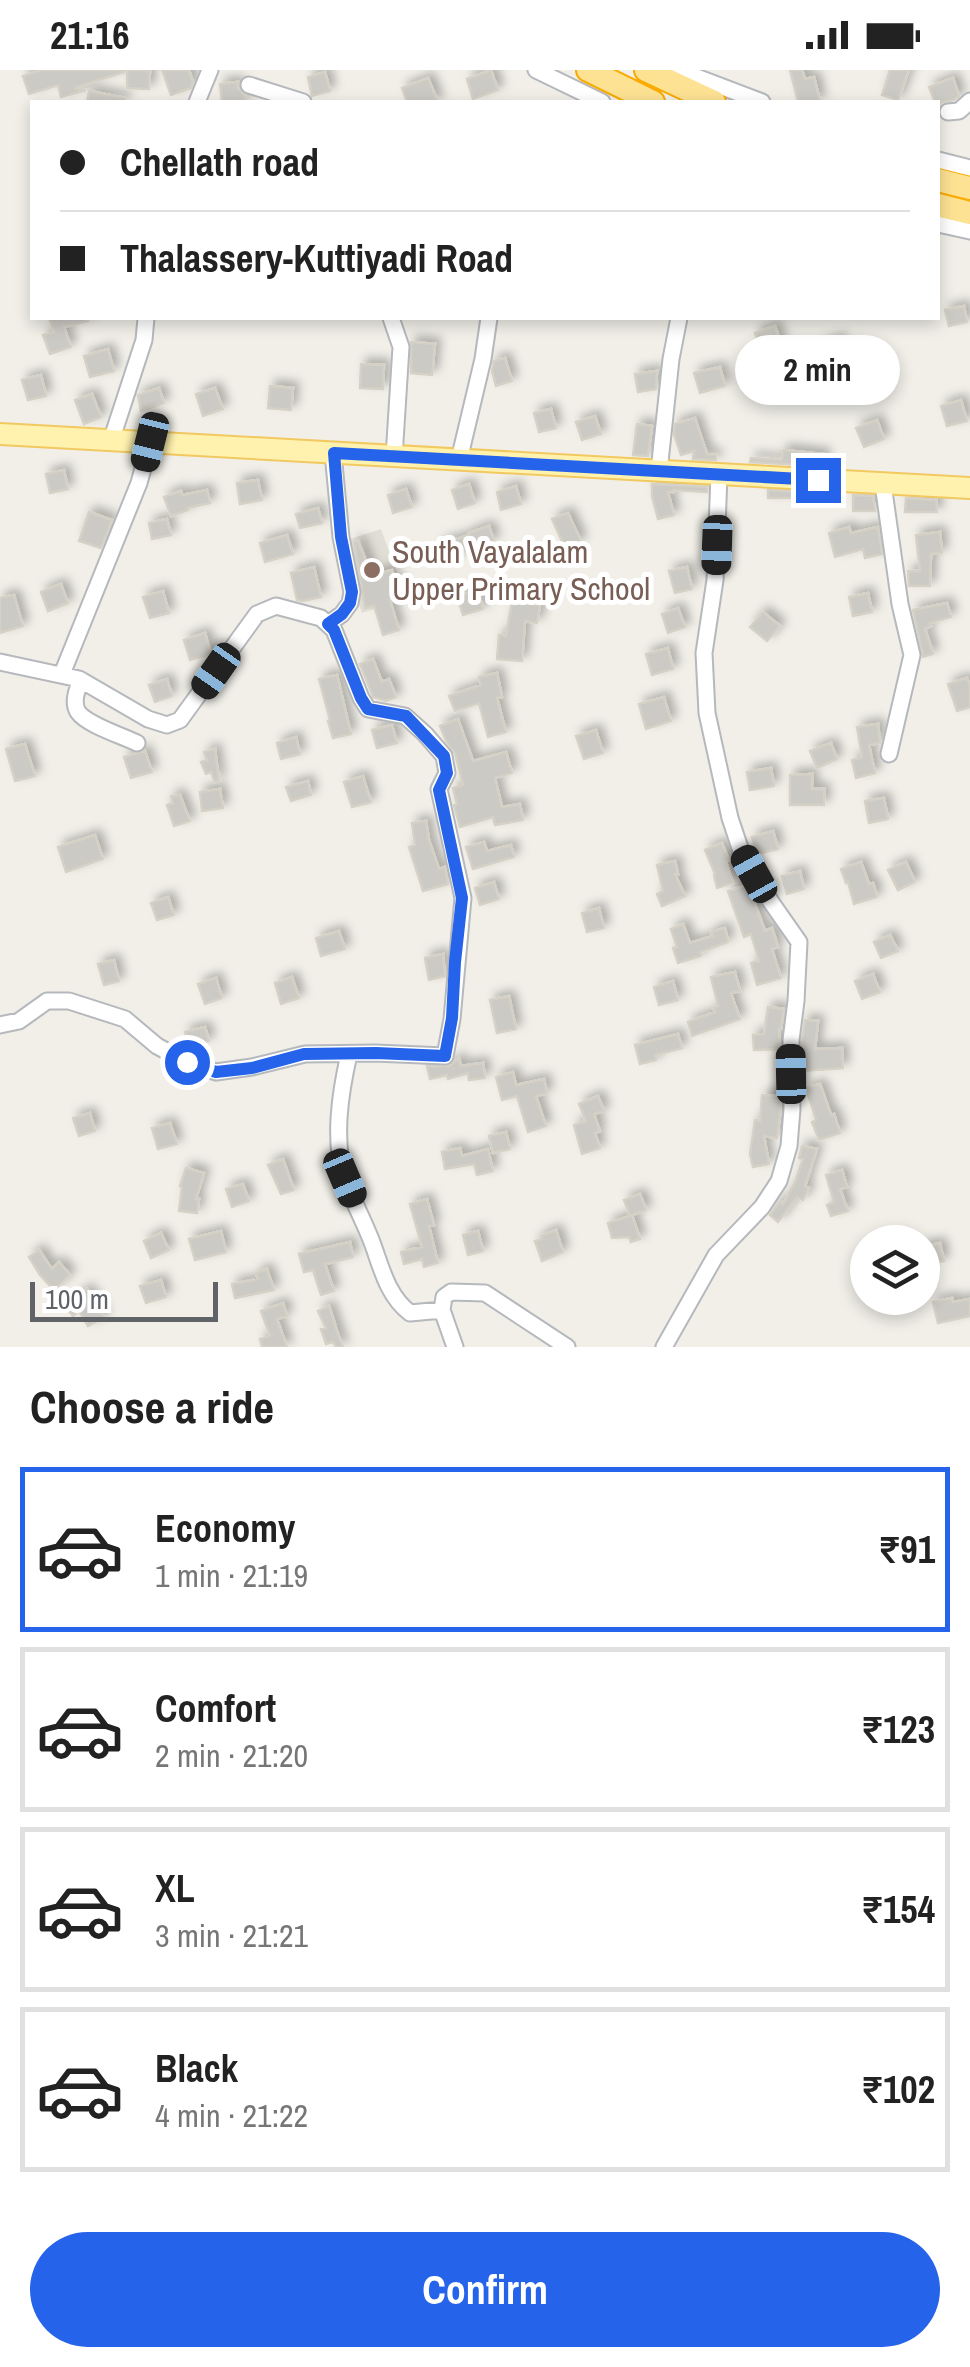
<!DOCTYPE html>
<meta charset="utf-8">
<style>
:root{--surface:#fff;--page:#f6f6f6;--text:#222;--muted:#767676;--line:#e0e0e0;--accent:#2563eb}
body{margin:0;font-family:"Archivo Narrow",sans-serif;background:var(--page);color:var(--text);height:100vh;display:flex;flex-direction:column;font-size:38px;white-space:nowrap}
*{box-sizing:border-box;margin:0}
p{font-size:32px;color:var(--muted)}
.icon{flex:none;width:55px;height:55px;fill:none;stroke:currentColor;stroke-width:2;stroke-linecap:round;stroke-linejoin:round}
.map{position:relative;height:1277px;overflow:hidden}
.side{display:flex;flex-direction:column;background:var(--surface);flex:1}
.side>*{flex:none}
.guide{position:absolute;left:30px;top:30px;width:910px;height:220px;border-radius:0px;box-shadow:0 5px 15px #0003;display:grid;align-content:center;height:220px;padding:0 30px;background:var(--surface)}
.buttons{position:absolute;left:850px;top:1155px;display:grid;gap:20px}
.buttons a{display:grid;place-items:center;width:90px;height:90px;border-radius:50%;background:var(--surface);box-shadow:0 5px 15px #0003;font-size:50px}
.scale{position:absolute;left:30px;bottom:25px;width:188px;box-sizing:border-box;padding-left:10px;border:5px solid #5f6368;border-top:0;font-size:28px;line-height:35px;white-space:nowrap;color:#5f6368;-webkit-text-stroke:8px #fff;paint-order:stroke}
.end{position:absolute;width:45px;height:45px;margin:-22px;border:12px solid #2563eb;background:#fff;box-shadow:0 0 0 5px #fff}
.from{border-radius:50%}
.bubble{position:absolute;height:70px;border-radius:35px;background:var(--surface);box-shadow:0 5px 15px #0003;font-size:32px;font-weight:800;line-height:70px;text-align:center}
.car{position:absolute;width:30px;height:60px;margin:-30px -15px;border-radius:12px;box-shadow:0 0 8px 2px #0007;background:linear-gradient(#222 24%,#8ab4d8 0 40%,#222 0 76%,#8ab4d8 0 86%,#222 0)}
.guide b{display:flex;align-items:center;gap:35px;height:95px;font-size:38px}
.guide b+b{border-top:2px solid var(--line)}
.guide i{width:25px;height:25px;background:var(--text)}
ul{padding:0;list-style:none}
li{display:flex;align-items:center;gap:30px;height:165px;margin:0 20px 15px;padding:0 10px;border:5px solid var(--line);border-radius:0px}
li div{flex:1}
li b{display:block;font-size:38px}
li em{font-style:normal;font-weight:800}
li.active{border-color:var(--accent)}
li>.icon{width:90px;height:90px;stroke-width:1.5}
h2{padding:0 30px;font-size:45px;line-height:120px}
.button{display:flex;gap:20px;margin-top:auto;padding:20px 30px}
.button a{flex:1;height:115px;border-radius:60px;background:var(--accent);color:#fff;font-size:40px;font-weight:800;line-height:115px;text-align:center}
.status{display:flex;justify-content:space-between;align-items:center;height:70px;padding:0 50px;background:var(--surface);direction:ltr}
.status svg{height:28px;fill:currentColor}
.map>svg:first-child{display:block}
.education{fill:#e1ded6}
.building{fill:#cccac5;stroke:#d6d1c6;stroke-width:2.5;filter:url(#shadow)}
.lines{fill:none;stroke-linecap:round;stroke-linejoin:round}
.minor-casing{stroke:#b5b8bc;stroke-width:19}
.major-casing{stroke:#f2c960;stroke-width:24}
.highway-casing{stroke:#f9ab00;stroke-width:26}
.minor{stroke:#fff;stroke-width:15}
.major{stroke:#fff2af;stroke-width:20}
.highway{stroke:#fde293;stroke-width:22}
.route{stroke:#2563eb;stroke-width:12}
.education-dot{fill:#8d6e63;stroke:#fff;stroke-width:4}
.labels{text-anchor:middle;stroke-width:10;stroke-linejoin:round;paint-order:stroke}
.education-label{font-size:32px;fill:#785e54;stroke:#fff;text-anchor:start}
</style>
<div class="status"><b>21:16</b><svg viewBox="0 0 49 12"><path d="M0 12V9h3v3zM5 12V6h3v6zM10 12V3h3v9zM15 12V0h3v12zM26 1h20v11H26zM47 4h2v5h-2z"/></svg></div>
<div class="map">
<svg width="970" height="1277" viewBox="0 0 970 1277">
<defs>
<filter id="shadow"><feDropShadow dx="5.5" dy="-5.5" stdDeviation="5" flood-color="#0004"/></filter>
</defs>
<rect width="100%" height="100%" fill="#f1efe8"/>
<!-- education -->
<path class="education" d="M381,459L406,528L362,543L338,473Z"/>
<!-- building -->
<path class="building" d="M42,0H124V2L74,18L86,20L61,27L58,15L29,24L23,6Z
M127,0H150L149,19L127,18Z
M162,0H189L193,12L191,18L171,25Z
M491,0L498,20L473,29L467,9Z
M790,0H802L805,9L814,7L820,31L798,32Z
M890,0H909L898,30L882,25Z
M325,2L330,21L312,26L308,7Z
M428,8L438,32H407L402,18Z
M953,8L959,26L954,30L942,32L938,38V32H935L929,17Z
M238,12V18L245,25L246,32H222L220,14Z
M89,21L125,28V32H87Z
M964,236L967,252L949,256L945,240Z
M49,248H88V251L64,257L71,277L50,284L43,265L54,262Z
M775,256L783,279L763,286L755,263Z
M840,269L845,290L826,295L821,274Z
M411,272L435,274L432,305L411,303Z
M108,279L114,301L90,307L84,286Z
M505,288L512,311L496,316L492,301L494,291Z
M361,294L384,295L383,319L360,318Z
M720,297L725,316L700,323L694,303Z
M657,301L656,319L638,322L635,304Z
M41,305L46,326L28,330L22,310Z
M270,316L293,318L291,340L268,338Z
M159,318L164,333L141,341L138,325Z
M215,318L223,339L203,346L196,324Z
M92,324L101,347L84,354L75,330Z
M961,330L967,351L947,356L941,336Z
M551,339L556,358L539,362L534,343Z
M595,346L601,364L582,370L576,352Z
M695,348L707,384L716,385V390L693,389L694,381L681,385L674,364L675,354Z
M877,350L884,369L864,377L856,358Z
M637,354L652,356L648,386L633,385Z
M783,380L824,384L823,396L750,392L751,388L782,390Z
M64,400L68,419L50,423L46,404Z
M258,410L262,430L240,434L237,413Z
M469,414L475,433L458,439L452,420Z
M652,414L707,417V422L673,420V422H668L674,445L658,449L652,426Z
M516,416L521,434L501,440L497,422Z
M406,419L412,437L393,443L388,425Z
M207,420L210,433L187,438L188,440L171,446L164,427L181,421L182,425Z
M768,420L825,424L826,430L804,432V428H768Z
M853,425L873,426L875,441H853Z
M906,428L936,430L937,442H905Z
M318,438L322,453L300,458L296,444Z
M89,442L112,450L101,478L79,471Z
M568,443L581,471L565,478L552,449Z
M167,449L171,465L152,469L149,453Z
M489,456L494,471L462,482L463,485L444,491L439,474L470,465L469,463Z
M849,457L851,463L878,457L882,484L865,488L863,479L835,487L829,463Z
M940,462L942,483L931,484L930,516H909L908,501H920L916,465Z
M287,465L293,484L265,492L260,473Z
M358,471L372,505L392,500L401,526L390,530L399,560L383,565L374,535L365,538L354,472Z
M314,497L321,527L303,531L297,530L291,503Z
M687,497L692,519L675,523L669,501Z
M61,514L68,533L48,541L41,522Z
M478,520L483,539L463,545L457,526Z
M163,521L169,543L150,548L143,527Z
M868,523L872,542L853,546L849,527Z
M14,525L23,556L0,563V528Z
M512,531L540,535L537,553L525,551L522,591L497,589L499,565L506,566Z
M947,533L951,547L930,553L931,556L925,559L933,584L923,587L913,540Z
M678,538L685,557L668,563L662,544Z
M763,542L780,556L767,571L750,557Z
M205,563L211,584L190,590L184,570Z
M668,578L673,599L652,605L646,584Z
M373,589L382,612L389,609L396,627L386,631L373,627L360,594Z
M497,603L502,627L497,628L506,662L488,667L479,633L455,641L449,626L481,615L479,607Z
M337,605L351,664L333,668L328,651L330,650L319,609Z
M967,608L970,616V637L957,641L948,614Z
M167,609L172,626L155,632L149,615Z
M664,627L671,651L646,659L639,634Z
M458,649L473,691L506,682L512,703L495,708L502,737L520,734L523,750L495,755L493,747L460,757L454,735L457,734L453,718L463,715L455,683L446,671L440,656Z
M878,654L880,673L869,675L875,703L856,708L852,690L862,687L857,657Z
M392,655L397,673L377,678L372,660Z
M596,660L603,683L584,689L576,666Z
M296,667L300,684L281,689L277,673Z
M831,673L837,689L817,698L810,681Z
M25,674L35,706L15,711L6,679Z
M215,679L219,711L215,712L211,702L206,704L201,692L207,690L204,682Z
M145,681L152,702L131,708L124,687Z
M771,698L774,716L750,720L747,702Z
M812,704V719H824V735H790V705Z
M363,706L371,732L352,737L344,712Z
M308,711L311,725L291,731L286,717Z
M220,719L223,738L202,741L200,722Z
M180,725L190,751L174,756L167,735L173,733L171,726Z
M884,728L888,749L869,753L865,731Z
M426,751L429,770L439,799L445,797L448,814L423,821L409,777L415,775L412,753Z
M773,761L778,779L757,784L752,767Z
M95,765L103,789L66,802L58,777Z
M484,772L487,781L511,775L514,787L473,799L466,777Z
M722,773L729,790L726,792L733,813L717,818L714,805L715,804L705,780Z
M675,791L678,804H675L685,826L662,836L657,824L663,821L657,795Z
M861,792L869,814L873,813L877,827L854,834L848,812L846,813L841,799Z
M906,792L915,812L898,820L888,800Z
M800,801L804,819L787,824L782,806Z
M494,812L499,829L480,835L475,818Z
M748,815L765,861L772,858L778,877L772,879L781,908L757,915L751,893L759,891L751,864L744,867L728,821Z
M168,827L174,845L157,850L151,833Z
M599,838L604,858L587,862L582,843Z
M683,854L690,873L713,866L711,862L725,858L728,872L700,882L701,886L678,893L673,878L677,877L671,859Z
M339,861L345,879L321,886L316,868Z
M890,865L898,881L881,888L874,872Z
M443,884L445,906L429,910L425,888Z
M114,890L119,911L104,915L98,894Z
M735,902L740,921L731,923L740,949L692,966L688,952L715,942L713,938L718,936L711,907Z
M873,904L880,922L862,929L855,911Z
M292,907L299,928L281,934L275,913Z
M216,908L222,928L205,934L198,914Z
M673,911L678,930L659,935L654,917Z
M509,926L516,959L497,963L490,930Z
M768,937L784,939L781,959H779L780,979L754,980L753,965L764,964Z
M805,950L818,951L815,979L842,978L843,998L803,1001L802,971Z
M205,957L209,971L189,977L185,962Z
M678,964L682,978L655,985L656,990L640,994L635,975Z
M459,988L461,996L483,993L485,1008L469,1010L468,1003L448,1009L447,1005L430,1009L427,996H449Z
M513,1002L516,1015L544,1009L547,1023L536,1026L546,1056L528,1062L517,1026L502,1030L496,1007Z
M820,1014L831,1045L834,1044L840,1063L819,1070L812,1052L816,1050L806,1018Z
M762,1025L781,1026L780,1045L777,1068L764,1066L769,1094L753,1097L750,1084L755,1050L760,1051Z
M598,1026L604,1041L594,1044L600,1061L595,1063L600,1078L582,1084L574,1055L586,1051L579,1034Z
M90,1043L95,1061L79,1066L73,1048Z
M170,1053L177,1074L158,1079L152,1058Z
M506,1062L510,1079L493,1083L489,1066Z
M802,1076L817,1079L805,1116L809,1118L803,1130L797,1127L778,1152L770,1145L780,1131L783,1134L795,1112L803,1089L799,1088Z
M460,1078L462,1086L488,1079L493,1101L477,1105L474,1094L445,1099L442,1082Z
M283,1089L294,1120L281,1124L268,1095Z
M186,1098L204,1103L196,1129H199L197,1143L179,1141L182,1117L180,1116Z
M842,1100L847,1117L840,1119L848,1141L831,1146L827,1135L834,1132L826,1105Z
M243,1114L249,1131L232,1137L226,1119Z
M640,1124L646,1140L632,1145L640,1169L631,1172L629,1167L612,1168L608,1153L630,1146L624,1130Z
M427,1129L434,1155L429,1156L438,1193L424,1197L422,1189L404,1194L401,1182L422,1177L410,1134Z
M556,1160L563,1182L542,1191L535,1171L542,1169L541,1166Z
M221,1161L226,1182L195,1190L189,1169Z
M478,1161L483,1181L468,1185L463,1165Z
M161,1163L169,1180L151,1188L144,1171Z
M350,1172L353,1187L325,1194L334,1221L321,1225L313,1200L304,1202L299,1184Z
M940,1173L944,1191L925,1194L922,1177Z
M39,1180L52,1199L59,1192L70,1205L54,1220L40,1205L29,1187Z
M267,1199L274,1220L235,1228L232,1214L258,1209L256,1203Z
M161,1210L166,1227L146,1233L140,1216Z
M87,1219L104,1247L88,1256L79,1241L73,1246L65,1236Z
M952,1228L953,1232L970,1229V1246L938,1253L933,1232Z
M283,1233L287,1246L277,1249L287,1277H262L260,1269L270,1266L261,1241Z
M329,1236L340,1270L343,1277H336L333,1272L326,1274L321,1259L326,1258L318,1241Z"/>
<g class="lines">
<!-- minor casing -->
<g class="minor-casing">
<path id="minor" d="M536,0L602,32
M678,0L762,32
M249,15L303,32
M197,32L210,0
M948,42L959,41L970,31
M938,90L970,98
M938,154L970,161
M391,248L401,277L394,387
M111,371L144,270L146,248
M459,390L483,289L489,248
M659,401L671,289L679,248
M883,414L900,534L912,585L889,684
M328,554L342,544L350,533L352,522L341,467L333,383
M0,592L79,609L148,649L167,655L180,650L257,544L276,536L321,548L334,560L361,628L368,639L405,646L425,664L444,686L447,703L439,719L463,828L452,949L445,986L375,983L305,984L252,997L216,1002L187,992L157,976L125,949L69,931H47L19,951L0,955
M62,604L139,413L150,373
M81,610C77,620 72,632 78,642C87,655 123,666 137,673
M349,984C340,1024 333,1069 345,1109C353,1132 365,1153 373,1175C382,1200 388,1226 410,1243L442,1240
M455,1277L442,1240L444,1227L451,1222L485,1223L567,1277
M664,1277L716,1185L762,1137L779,1111L789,1076L792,1039L791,970L796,931L799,872L771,832L740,778L730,748L707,643L704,583L715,510L719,405"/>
</g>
<!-- major casing -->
<g class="major-casing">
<path id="major" d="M0,364L970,418"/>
</g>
<!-- highway casing -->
<g class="highway-casing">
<path id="highway" d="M588,0L653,32
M646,0L714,32
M938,110L970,118
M938,135L970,143"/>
</g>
<!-- minor -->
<use href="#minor" class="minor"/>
<!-- major -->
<use href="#major" class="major"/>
<!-- highway -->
<use href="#highway" class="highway"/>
</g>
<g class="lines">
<!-- route -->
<path class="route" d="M187,992L216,1002L252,998L304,984L376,983L445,986L452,948L455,892L462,828L439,720L447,703L444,686L406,646L368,639L361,628L334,560L328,554L342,544L350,533L352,522L341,467L334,383L818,410"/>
</g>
<!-- markers -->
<circle class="education-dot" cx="372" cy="500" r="10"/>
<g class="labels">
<!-- education labels -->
<g class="education-label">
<text x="392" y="493">South Vayalalam<tspan x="392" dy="37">Upper Primary School</tspan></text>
</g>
</g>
</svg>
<div class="buttons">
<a><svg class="icon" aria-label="layers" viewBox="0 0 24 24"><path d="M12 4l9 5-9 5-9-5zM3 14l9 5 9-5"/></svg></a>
</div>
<div class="scale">100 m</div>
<i class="end from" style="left:187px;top:992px"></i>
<i class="end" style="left:818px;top:410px"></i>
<div class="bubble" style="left:735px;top:265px;width:165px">2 min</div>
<i class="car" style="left:150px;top:372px;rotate:194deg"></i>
<i class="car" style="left:717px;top:475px;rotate:182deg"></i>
<i class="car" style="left:216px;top:601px;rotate:215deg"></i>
<i class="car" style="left:754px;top:804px;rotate:331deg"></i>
<i class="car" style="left:791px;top:1004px;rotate:359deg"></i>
<i class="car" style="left:345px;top:1108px;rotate:157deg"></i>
<div class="guide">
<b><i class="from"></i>Chellath road</b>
<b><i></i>Thalassery-Kuttiyadi Road</b>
</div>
</div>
<section class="side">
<h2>Choose a ride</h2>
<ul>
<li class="active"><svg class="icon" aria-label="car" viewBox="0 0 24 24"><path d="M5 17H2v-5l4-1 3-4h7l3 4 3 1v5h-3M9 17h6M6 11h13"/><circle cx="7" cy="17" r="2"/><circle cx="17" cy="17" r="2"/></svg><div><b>Economy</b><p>1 min · 21:19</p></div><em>₹91</em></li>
<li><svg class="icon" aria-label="car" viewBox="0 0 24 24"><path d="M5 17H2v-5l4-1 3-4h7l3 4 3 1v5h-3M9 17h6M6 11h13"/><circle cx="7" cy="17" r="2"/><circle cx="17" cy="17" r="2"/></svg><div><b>Comfort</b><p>2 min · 21:20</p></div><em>₹123</em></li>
<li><svg class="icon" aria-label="car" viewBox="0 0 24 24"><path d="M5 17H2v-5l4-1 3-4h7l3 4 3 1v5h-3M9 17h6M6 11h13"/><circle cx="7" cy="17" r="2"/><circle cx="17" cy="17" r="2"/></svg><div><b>XL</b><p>3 min · 21:21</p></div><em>₹154</em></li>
<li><svg class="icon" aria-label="car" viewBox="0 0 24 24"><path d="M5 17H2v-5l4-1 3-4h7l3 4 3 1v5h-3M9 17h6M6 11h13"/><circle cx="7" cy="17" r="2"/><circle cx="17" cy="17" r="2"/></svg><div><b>Black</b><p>4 min · 21:22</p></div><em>₹102</em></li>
</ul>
<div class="button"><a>Confirm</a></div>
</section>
